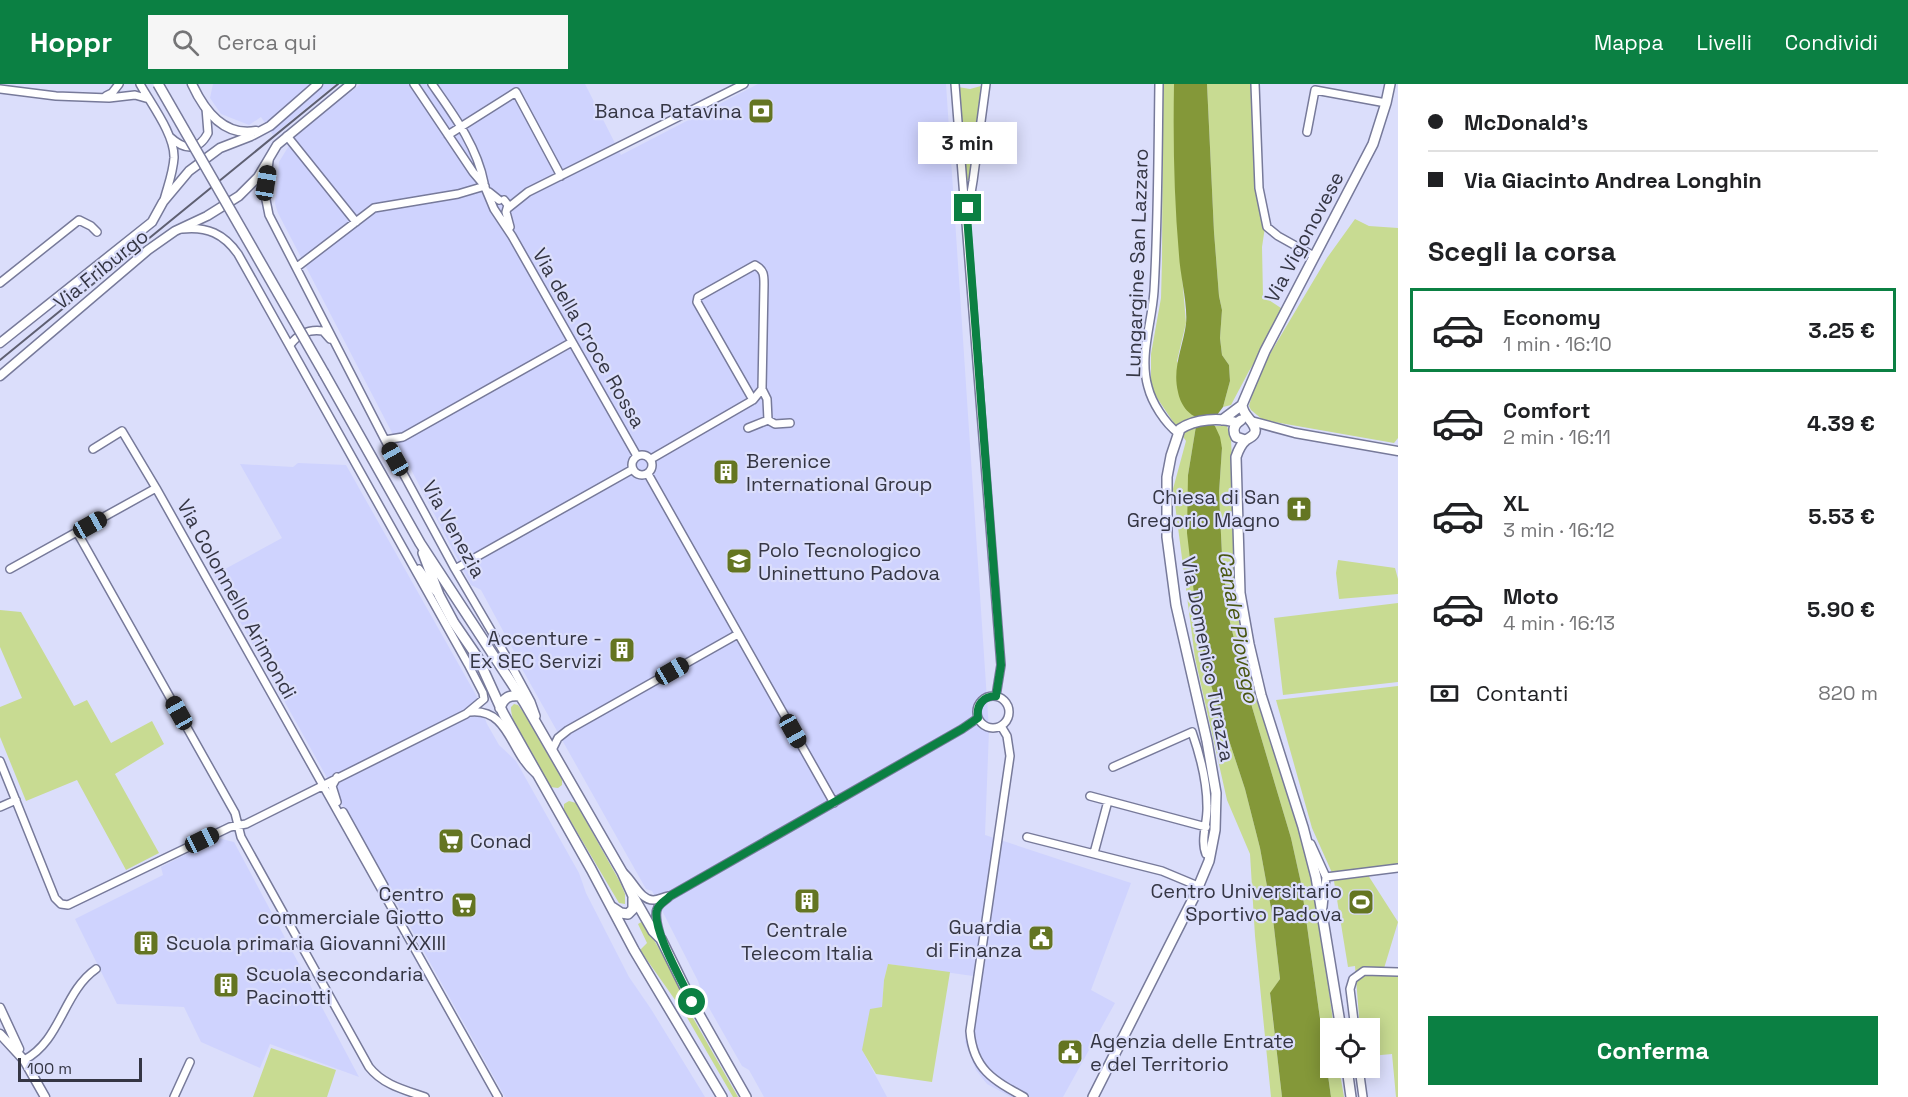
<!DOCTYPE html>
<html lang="it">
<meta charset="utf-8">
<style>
:root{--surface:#fff;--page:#f6f6f6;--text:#202124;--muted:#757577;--line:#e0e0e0;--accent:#0b8043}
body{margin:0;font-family:"Space Grotesk",sans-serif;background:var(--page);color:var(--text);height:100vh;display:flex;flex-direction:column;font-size:22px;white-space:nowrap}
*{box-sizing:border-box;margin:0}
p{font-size:20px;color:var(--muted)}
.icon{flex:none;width:33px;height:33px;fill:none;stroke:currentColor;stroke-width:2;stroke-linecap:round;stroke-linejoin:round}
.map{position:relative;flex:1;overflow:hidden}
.drawer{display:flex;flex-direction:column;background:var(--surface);width:510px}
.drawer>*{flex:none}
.banner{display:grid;align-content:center;height:132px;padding:0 30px;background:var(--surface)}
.buttons{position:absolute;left:1320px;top:934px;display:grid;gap:12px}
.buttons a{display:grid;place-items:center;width:60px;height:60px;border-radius:0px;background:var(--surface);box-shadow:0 3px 15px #0003;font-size:30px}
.scale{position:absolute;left:18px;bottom:15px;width:124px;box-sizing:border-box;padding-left:6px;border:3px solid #353644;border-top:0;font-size:16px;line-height:21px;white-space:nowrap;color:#353644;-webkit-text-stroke:4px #dbdefb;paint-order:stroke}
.end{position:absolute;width:27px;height:27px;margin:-14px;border:8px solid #0b8043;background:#fff;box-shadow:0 0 0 3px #fff}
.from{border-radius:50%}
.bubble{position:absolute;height:42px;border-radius:0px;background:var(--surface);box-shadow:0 3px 15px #0003;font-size:20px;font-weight:800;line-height:42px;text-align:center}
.car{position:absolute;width:18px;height:36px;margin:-18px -9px;border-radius:8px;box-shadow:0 0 4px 2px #0007;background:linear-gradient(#222 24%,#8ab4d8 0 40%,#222 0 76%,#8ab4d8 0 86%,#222 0)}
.banner b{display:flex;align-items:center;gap:21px;height:57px;font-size:22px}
.banner b+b{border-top:2px solid var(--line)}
.banner i{width:15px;height:15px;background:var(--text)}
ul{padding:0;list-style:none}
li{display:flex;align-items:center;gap:18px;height:84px;margin:0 12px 9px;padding:0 18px;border:3px solid transparent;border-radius:0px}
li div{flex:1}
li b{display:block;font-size:22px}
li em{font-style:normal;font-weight:800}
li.active{border-color:var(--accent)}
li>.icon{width:54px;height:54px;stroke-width:1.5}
h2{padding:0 30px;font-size:27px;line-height:72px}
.pay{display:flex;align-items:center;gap:15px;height:66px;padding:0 30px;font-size:22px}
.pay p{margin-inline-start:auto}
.cta{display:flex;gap:12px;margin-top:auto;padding:12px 30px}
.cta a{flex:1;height:69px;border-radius:0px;background:var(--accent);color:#fff;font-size:24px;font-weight:800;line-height:69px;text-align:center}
header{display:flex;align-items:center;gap:36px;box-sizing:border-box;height:84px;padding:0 30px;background:var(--accent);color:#fff}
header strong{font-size:28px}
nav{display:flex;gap:33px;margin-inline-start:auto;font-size:21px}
.search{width:420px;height:54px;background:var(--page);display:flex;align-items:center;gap:15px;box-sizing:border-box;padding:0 21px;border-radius:0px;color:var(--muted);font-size:22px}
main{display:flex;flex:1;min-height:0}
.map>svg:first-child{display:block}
.built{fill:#cfd3fe}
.green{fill:#c8db92}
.water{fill:#849839}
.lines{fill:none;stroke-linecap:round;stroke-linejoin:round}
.minor-casing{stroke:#777a9a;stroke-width:10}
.tertiary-casing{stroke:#777a9a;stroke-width:11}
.secondary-casing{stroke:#777a9a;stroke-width:12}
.minor{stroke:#fff;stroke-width:7}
.tertiary{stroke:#fff;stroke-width:8}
.secondary{stroke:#fff;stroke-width:9}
.rail{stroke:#5e5f71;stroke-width:2}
.secondary-bridge-casing{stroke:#777a9a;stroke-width:12;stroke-linecap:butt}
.secondary-bridge{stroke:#fff;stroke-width:9}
.route{stroke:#0b8043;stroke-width:8}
.labels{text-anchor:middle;stroke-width:4.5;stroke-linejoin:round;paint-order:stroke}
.poi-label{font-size:20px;fill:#353644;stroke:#dbdefb;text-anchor:end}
.street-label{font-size:20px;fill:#353644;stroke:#dbdefb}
.water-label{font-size:21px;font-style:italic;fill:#495612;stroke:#dbdefb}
</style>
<header>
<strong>Hoppr</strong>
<div class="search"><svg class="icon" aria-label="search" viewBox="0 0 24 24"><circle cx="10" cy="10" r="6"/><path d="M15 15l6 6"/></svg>Cerca qui</div>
<nav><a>Mappa</a><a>Livelli</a><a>Condividi</a></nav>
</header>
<main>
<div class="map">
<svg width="1398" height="1013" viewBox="0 0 1398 1013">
<rect width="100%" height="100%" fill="#dbdefb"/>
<!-- built -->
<path class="built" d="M213,0H336L273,51L261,33L249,41L221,30L210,14Z
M361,0H585L621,71L758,0H946L989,646L985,751L1131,799L1091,906L1115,919L1063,1013H1011L987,1000L976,986L965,958L973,892L888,880L884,896L882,924L862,966L887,1013H764L749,986L742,982L704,915L698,897L652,807L646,805L517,576L516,571L481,506L471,501L278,129L275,120L279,78L296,50Z
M298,379L346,381L476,611L487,640L499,661L516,677L579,789L586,809L629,893L651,925L705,1013H505L214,491L282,454L240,380L293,383Z
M218,754L234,758L359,993L270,960L260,984L201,958L184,923L117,920L75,835L163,791L161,783Z"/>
<!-- green -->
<path class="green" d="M1163,0H1174L1176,120L1186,239L1177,277L1200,333V342H1196L1188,391L1207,589L1245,705L1260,764L1273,835L1280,895L1270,910L1282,1013H1271L1255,852L1250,770L1227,716L1195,574L1173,405L1186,357L1151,305V270L1161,214L1162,177Z
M1207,0H1257L1261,104L1265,143L1262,163L1263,212L1287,228L1249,287L1231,321L1223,323L1230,297L1229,281L1222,271L1220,254L1222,226L1219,212L1214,148Z
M981,2L970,95L967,97H965L958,3L970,5Z
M1355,135L1369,142L1398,144V354L1394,359L1263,336L1251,326L1249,322L1258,290L1327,174Z
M1215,342H1227L1231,355L1238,509L1301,744L1320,837L1334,945H1330V984H1339L1344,1013H1331L1301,799L1291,754L1244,596L1229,534L1222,471L1219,409L1222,364Z
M1338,476L1395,484L1398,495V510L1339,515L1336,489Z
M1398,519V598L1283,611L1274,534Z
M0,526L21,528L74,622L87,616L111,659L152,637L164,660L115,690L159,769L126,786L77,696L26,717L0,653V623L22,614L0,563Z
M1398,602V783L1366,788L1398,838L1382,891L1398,890V1013H1396L1392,970L1370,972V945H1360L1355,882L1348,883L1333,791L1312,744L1276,616Z
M514,620L518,621L524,629L562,695V701L558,704L550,703C540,684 510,642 511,623Z
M569,717L576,719L620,798L625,810V820L619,819L616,814L564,726V720Z
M643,837L669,882L693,934L738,1013H733L685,930L640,866L647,859L638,840Z
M888,880L950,888L932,998L876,990L862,966L870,925L882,923L884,896Z
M271,964L336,986L327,1013H253Z"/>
<!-- water -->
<path class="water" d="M1174,0H1207L1214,148L1219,212L1222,226L1220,254L1222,271L1229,281L1230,297L1223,323L1217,331L1210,332L1211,339L1215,342L1220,353L1222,364L1219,409L1222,471L1229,534L1244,596L1291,754L1301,799L1331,1013H1282L1270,909L1280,895L1273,835L1260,764L1245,705L1207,589L1195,518L1187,449L1188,391L1196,342H1200V334C1188,332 1180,319 1178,308C1172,284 1183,263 1186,240C1188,220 1180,191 1179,171C1174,114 1173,57 1174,0Z"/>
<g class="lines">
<!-- minor casing -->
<g class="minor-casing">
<path id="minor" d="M140,0C151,20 175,51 174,74C173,89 168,101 164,116
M414,0L473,88L484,101L494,125L512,152L637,372
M432,0C453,30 477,62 484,99
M955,0L1001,581L996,612
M1159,0C1158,69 1158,139 1154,207C1152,239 1139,272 1148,303C1152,319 1165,339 1178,349
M1255,0L1259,104L1267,143L1278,152L1314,172
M0,5L56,12L109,14L135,11L149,15
M106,12L112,9L119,0
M1307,48L1315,6L1386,19
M448,51L516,8L561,92
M287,52L356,138
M170,53C184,66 198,68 208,49L206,24
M269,77L265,111L269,131L385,356L455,485L506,572L531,618L536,632
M489,108L499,116
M504,116L508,121L506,128L510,143
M508,124L528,108L744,0
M968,127L973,97L986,0
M755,181C764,186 764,191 764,200L762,305L753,316L697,218L698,213Z
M297,183L374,124L458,110L485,102
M0,199L79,136L91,142L97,148
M290,261C299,249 309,245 323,247L330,255
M762,305L767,315L768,336L775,340L790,339
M748,344L768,336
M385,356L403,353L572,258
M93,365L122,347L156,404L498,1013
M632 381a10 10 0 1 1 20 0a10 10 0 1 1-20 0Z
M651,375L753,316
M648,390L834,719
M77,448L235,729L241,753L369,983C383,1001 405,1006 425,1013
M10,485L156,404
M419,485L436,508
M455,485L633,385
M977 628a16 16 0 1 1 32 0a16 16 0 1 1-32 0Z
M470,628C509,624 510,668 535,689
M1001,642L1007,652L1010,672L970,947C973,985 993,996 1024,1013
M552,666L558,654L568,646L738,550
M0,677L55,814L61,820L68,821L230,743L246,740L466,630L484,615L483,609L468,580L238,170C224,150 207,142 182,145
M1113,683L1192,648C1200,671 1207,698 1207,722C1208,737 1200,756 1206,770L1209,771
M337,693L332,702L337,718
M1090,712L1206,743
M0,723L16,716
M343,728L384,802L386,811
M1027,753L1162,787L1198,802
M1311,760L1326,793L1323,823
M1094,769L1108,717
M624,789C634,798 641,817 654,816C659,815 664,813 669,812
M1326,793L1398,784
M661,855C659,845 653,832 658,823C661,818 666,816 670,812L962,645L978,634
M1355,945L1350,905L1353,895L1364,887L1398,888
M24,976C61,957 63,908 96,885
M1359,984L1363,1013
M174,1013L190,978"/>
</g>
<!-- tertiary casing -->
<g class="tertiary-casing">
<path id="tertiary" d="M192,0C204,26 224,53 256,47
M0,259L152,138L163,118L189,87L220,64L251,52L270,42L318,0
M0,292L148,166L175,147L207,132L239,112L258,93L277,61L351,0
M1251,337L1295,349L1398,367
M0,924L19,965
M0,950L24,976L45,1013"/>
</g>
<!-- secondary casing -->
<g class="secondary-casing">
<path id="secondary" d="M324,289L420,459L524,618L622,788L633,812L653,847L661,855L692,918L746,1013
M1242,321C1243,331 1250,334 1254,342C1258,350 1251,353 1246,356C1241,360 1238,367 1236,373L1240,509L1249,560L1261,611L1303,743L1316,793L1341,945
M1222,336L1242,321L1265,267L1373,60L1386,19L1390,0
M1241,336C1234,340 1232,346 1236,353L1245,356
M423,469L439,511L454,539L478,574L503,629L591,785L634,866L722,1013
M500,624C504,613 509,611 520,612
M612,823L621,829L628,830L633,825V814
M1347,984L1351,1013
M1093,1013L1194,813L1209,777L1215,746L1216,709L1207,657L1176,521L1167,453V393L1171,372L1180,345C1195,335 1220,333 1237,339"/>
</g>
<!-- minor -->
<use href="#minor" class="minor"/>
<!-- tertiary -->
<use href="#tertiary" class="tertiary"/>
<!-- secondary -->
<use href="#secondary" class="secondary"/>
<!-- rail -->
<path class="rail" d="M0,276L338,0"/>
<!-- secondary-bridge casing -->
<g class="secondary-bridge-casing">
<path id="secondary-bridge" d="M158,0L324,289"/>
</g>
<!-- secondary-bridge -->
<use href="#secondary-bridge" class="secondary-bridge"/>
</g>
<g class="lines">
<!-- route -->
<path class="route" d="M692,918C683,899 651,843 657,826C659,819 666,817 670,812L962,645L978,634C976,621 983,612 996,612L1001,581L967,132L968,124"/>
</g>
<!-- icons -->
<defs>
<g id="bank-square" transform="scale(1.35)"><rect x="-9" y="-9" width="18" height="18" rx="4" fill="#647522" stroke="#dbdefb"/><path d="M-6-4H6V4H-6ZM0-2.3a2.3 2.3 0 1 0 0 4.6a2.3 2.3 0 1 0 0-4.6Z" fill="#fff"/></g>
<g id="building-square" transform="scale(1.35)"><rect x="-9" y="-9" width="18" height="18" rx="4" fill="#647522" stroke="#dbdefb"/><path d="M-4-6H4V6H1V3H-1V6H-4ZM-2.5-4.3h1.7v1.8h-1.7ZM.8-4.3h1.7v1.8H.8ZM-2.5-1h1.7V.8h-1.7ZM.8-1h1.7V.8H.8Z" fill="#fff"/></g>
<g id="church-square" transform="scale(1.35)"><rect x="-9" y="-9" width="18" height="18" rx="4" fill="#647522" stroke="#dbdefb"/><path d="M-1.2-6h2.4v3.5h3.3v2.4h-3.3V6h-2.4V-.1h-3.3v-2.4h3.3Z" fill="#fff"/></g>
<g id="university-square" transform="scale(1.35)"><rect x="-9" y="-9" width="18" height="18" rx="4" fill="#647522" stroke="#dbdefb"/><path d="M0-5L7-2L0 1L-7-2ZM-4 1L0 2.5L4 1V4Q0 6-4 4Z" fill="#fff"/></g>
<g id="supermarket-square" transform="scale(1.35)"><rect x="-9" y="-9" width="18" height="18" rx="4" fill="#647522" stroke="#dbdefb"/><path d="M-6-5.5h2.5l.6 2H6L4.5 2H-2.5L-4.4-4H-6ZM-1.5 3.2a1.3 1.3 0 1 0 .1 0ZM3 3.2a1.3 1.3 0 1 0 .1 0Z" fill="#fff"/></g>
<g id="stadium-square" transform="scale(1.35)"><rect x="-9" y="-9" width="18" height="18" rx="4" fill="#647522" stroke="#dbdefb"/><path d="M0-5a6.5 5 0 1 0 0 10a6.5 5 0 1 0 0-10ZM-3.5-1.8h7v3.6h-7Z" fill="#fff"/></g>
<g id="civic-square" transform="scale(1.35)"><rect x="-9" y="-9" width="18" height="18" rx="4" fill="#647522" stroke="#dbdefb"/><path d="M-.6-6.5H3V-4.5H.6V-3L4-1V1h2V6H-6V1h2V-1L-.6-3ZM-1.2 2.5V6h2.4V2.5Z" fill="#fff"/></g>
</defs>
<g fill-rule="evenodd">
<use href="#bank-square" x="761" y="27"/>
<use href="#building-square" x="726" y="388"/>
<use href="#church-square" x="1299" y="425"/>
<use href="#university-square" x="739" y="477"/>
<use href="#building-square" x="622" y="566"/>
<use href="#supermarket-square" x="451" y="757"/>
<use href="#building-square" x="807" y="817"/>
<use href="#stadium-square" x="1361" y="818"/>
<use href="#supermarket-square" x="464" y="821"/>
<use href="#civic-square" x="1041" y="854"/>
<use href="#building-square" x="146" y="859"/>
<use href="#building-square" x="226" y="901"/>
<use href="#civic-square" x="1070" y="968"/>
</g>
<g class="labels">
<!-- poi labels -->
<g class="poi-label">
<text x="742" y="34">Banca Patavina</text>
<text x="746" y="384" text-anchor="start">Berenice<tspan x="746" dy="23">International Group</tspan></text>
<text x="1280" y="420">Chiesa di San<tspan x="1280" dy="23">Gregorio Magno</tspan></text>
<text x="758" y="473" text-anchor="start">Polo Tecnologico<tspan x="758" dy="23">Uninettuno Padova</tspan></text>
<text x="602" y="561">Accenture -<tspan x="602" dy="23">Ex SEC Servizi</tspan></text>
<text x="470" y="764" text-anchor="start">Conad</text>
<text x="1342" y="814">Centro Universitario<tspan x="1342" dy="23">Sportivo Padova</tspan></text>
<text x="444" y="817">Centro<tspan x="444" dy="23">commerciale Giotto</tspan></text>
<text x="1022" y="850">Guardia<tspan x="1022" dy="23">di Finanza</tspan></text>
<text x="807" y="853" text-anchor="middle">Centrale<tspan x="807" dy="23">Telecom Italia</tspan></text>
<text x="166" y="866" text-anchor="start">Scuola primaria Giovanni XXIII</text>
<text x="246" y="897" text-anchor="start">Scuola secondaria<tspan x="246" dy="23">Pacinotti</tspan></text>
<text x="1090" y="964" text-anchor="start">Agenzia delle Entrate<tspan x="1090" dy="23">e del Territorio</tspan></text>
</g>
<!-- street labels -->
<g class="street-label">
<text transform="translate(1304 153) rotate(-62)" y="7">Via Vigonovese</text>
<text transform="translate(1137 179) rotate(-88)" y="7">Lungargine San Lazzaro</text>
<text transform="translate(101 185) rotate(-39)" y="7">Via Friburgo</text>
<text transform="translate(589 254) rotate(60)" y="7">Via della Croce Rossa</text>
<text transform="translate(454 445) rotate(61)" y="7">Via Venezia</text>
<text transform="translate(237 515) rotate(61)" y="7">Via Colonnello Arimondi</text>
<text transform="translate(1208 575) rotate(79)" y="7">Via Domenico Turazza</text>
</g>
<!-- water labels -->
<g class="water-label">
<text transform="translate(1238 543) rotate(80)" y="7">Canale Piovego</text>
</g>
</g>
</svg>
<div class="buttons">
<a><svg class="icon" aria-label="locate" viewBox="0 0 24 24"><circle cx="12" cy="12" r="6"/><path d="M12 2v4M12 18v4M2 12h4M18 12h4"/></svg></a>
</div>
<div class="scale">100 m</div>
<i class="end from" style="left:692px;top:918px"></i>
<i class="end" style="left:968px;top:124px"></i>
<div class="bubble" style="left:918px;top:38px;width:99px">3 min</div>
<i class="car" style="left:266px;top:99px;rotate:9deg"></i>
<i class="car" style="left:395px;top:375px;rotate:331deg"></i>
<i class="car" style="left:90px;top:441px;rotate:61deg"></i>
<i class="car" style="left:672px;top:587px;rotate:60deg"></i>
<i class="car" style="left:179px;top:629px;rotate:331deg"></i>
<i class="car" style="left:793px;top:647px;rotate:151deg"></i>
<i class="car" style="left:202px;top:756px;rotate:64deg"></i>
</div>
<section class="drawer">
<div class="banner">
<b><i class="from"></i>McDonald's</b>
<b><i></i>Via Giacinto Andrea Longhin</b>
</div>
<h2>Scegli la corsa</h2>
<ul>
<li class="active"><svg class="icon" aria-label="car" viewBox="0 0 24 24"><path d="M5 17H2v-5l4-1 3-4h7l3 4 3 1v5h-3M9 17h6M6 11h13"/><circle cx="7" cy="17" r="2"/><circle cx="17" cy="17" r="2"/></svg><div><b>Economy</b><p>1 min · 16:10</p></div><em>3.25 €</em></li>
<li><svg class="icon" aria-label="car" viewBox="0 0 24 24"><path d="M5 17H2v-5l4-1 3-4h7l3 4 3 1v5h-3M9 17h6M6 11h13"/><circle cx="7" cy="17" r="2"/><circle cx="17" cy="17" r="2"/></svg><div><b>Comfort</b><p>2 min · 16:11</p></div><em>4.39 €</em></li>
<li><svg class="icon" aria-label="car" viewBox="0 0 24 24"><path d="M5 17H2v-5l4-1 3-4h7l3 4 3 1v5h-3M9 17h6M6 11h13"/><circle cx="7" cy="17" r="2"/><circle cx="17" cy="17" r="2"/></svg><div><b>XL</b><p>3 min · 16:12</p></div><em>5.53 €</em></li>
<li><svg class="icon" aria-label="car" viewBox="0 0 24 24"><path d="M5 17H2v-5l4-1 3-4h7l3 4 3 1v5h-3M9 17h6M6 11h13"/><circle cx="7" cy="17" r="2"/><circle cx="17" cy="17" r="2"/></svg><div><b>Moto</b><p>4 min · 16:13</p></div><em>5.90 €</em></li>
</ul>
<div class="pay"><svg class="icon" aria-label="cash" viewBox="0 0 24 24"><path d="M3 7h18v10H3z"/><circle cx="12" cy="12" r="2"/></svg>Contanti<p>820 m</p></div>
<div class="cta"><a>Conferma</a></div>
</section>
</main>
